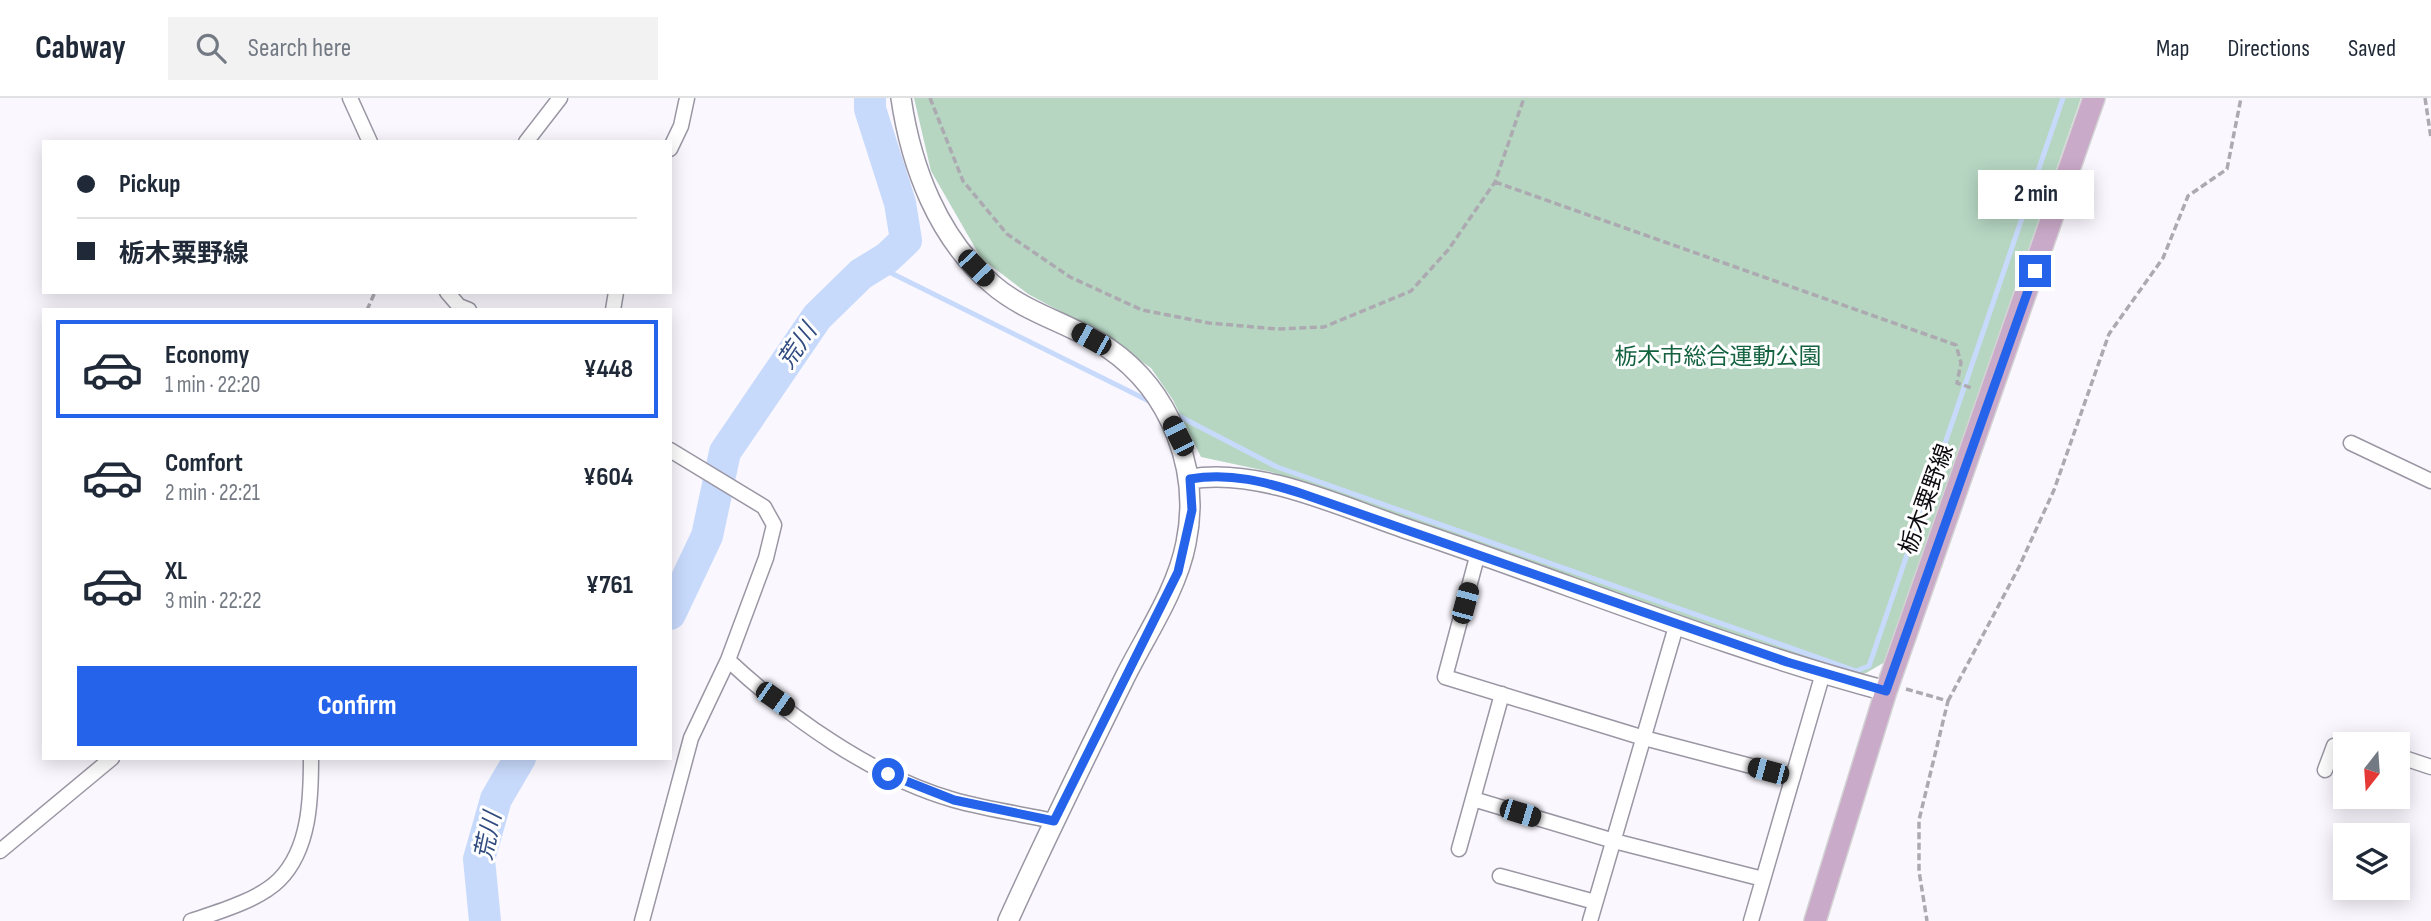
<!DOCTYPE html>
<meta charset="utf-8">
<style>
:root{--surface:#fff;--page:#f2f2f3;--text:#1f2937;--muted:#747a83;--line:#e0e1e3;--accent:#2563eb}
body{margin:0;font-family:"Sofia Sans Condensed","Noto Sans JP",sans-serif;background:var(--page);color:var(--text);height:100vh;display:flex;flex-direction:column;font-size:26px;white-space:nowrap}
*{box-sizing:border-box;margin:0}
p{font-size:23px;color:var(--muted)}
.icon{flex:none;width:38px;height:38px;fill:none;stroke:currentColor;stroke-width:2;stroke-linecap:round;stroke-linejoin:round}
.map{position:relative;flex:1;overflow:hidden}
.side{position:absolute;left:42px;top:210px;width:630px;height:452px;display:flex;flex-direction:column;background:var(--surface);border-radius:0px;box-shadow:0 4px 18px #0003}
.side>*{flex:none}
.hud{position:absolute;left:42px;top:42px;width:630px;height:154px;border-radius:0px;box-shadow:0 4px 18px #0003;display:grid;align-content:center;height:154px;padding:0 35px;background:var(--surface)}
.needle{width:46px;rotate:197deg}
.controls{position:absolute;left:2333px;top:634px;display:grid;gap:14px}
.controls a{display:grid;place-items:center;width:77px;height:77px;border-radius:0px;background:var(--surface);box-shadow:0 4px 18px #0003;font-size:35px}
.end{position:absolute;width:32px;height:32px;margin:-16px;border:9px solid #2563eb;background:#fff;box-shadow:0 0 0 4px #fff}
.from{border-radius:50%}
.bubble{position:absolute;height:49px;border-radius:0px;background:var(--surface);box-shadow:0 4px 18px #0003;font-size:23px;font-weight:700;line-height:49px;text-align:center}
.car{position:absolute;width:21px;height:42px;margin:-21px -10px;border-radius:9px;box-shadow:0 0 5px 2px #0007;background:linear-gradient(#222 24%,#8ab4d8 0 40%,#222 0 76%,#8ab4d8 0 86%,#222 0)}
.hud b{display:flex;align-items:center;gap:24px;height:66px;font-size:26px}
.hud b+b{border-top:2px solid var(--line)}
.hud i{width:18px;height:18px;background:var(--text)}
ul{padding:12px 0 0;list-style:none}
li{display:flex;align-items:center;gap:21px;height:98px;margin:0 14px 10px;padding:0 21px;border:4px solid transparent;border-radius:0px}
li div{flex:1}
li b{display:block;font-size:26px}
li em{font-style:normal;font-weight:700}
li.active{border-color:var(--accent)}
li>.icon{width:63px;height:63px;stroke-width:1.5}
.primary-button{display:flex;gap:14px;margin-top:auto;padding:14px 35px}
.primary-button a{flex:1;height:80px;border-radius:0px;background:var(--accent);color:#fff;font-size:28px;font-weight:700;line-height:80px;text-align:center}
header{display:flex;align-items:center;gap:42px;box-sizing:border-box;height:98px;padding:0 35px;background:var(--surface);border-bottom:2px solid var(--line)}
header strong{font-size:33px}
nav{display:flex;gap:38px;margin-inline-start:auto;font-size:24px}
.search{width:490px;height:63px;background:var(--page);display:flex;align-items:center;gap:18px;box-sizing:border-box;padding:0 24px;border-radius:0px;color:var(--muted);font-size:26px}
.map>svg:first-child{display:block}
.green{fill:#b6d6c2}
.lines{fill:none;stroke-linecap:round;stroke-linejoin:round}
.stream{stroke:#c8dafc;stroke-width:5}
.river{stroke:#c8dafc;stroke-width:32}
.street-casing{stroke:#9a96a4;stroke-width:17}
.secondary-casing{stroke:#9a96a4;stroke-width:22}
.primary-casing{stroke:#d3d3d4;stroke-width:24}
.path{stroke:#acaab0;stroke-width:3.5;stroke-dasharray:7 3.5;stroke-linecap:butt}
.street{stroke:#fff;stroke-width:14}
.secondary{stroke:#fff;stroke-width:19}
.primary{stroke:#caaac9;stroke-width:21}
.route{stroke:#2563eb;stroke-width:9}
.labels{text-anchor:middle;stroke-width:6;stroke-linejoin:round;paint-order:stroke}
.park-label{font-size:23px;fill:#146240;stroke:#fff}
.street-label{font-size:23px;fill:#0d0b10;stroke:#fff}
.water-label{font-size:24px;font-style:italic;fill:#314c80;stroke:#fff}
</style>
<header>
<strong>Cabway</strong>
<div class="search"><svg class="icon" aria-label="search" viewBox="0 0 24 24"><circle cx="10" cy="10" r="6"/><path d="M15 15l6 6"/></svg>Search here</div>
<nav><a>Map</a><a>Directions</a><a>Saved</a></nav>
</header>
<div class="map">
<svg width="2431" height="823" viewBox="0 0 2431 823">
<rect width="100%" height="100%" fill="#faf8fe"/>
<!-- green -->
<path class="green" d="M914,0H2081L1885,564L1866,575L1850,577L1271,374L1201,359L1173,302L1151,270L1095,232L1028,196L981,160L931,73Z"/>
<g class="lines">
<!-- stream -->
<path class="stream" d="M875,167L1151,304
M1173,315L1277,369L1856,573L1869,568L2063,0"/>
<!-- river -->
<path class="river" d="M670,516L707,438L725,354L817,219L861,176L887,160L906,142L900,105L870,11V0
M485,823L479,761L496,701L520,660"/>
<!-- street casing -->
<g class="street-casing">
<path id="street" d="M350,0L370,44
M526,44L560,0
M670,51L681,28L687,0
M447,194L459,208L469,212
M613,212L616,194
M2351,345L2431,383
M1478,455L1445,579L1644,640L1793,679
M728,562C789,619 873,679 954,702C986,711 1021,716 1054,723
M2398,658L2431,669
M2325,672L2334,648L2345,649
M1473,701L1614,743L1763,781
M1459,751L1502,596
M0,753L112,660
M1500,778L1595,804
M191,823C218,814 259,802 279,782C310,751 311,700 311,660
M642,823L691,640L728,562L766,460L774,427L764,409L670,352
M1590,823L1677,525
M1751,823L1823,575"/>
</g>
<!-- secondary casing -->
<g class="secondary-casing">
<path id="secondary" d="M901,0C911,69 938,140 992,186C1025,215 1072,226 1108,250C1171,293 1201,372 1186,445C1177,492 1146,537 1125,579C1085,660 1045,741 1008,823
M1190,381C1260,369 1344,410 1410,432C1568,485 1724,550 1886,593"/>
</g>
<!-- primary casing -->
<g class="primary-casing">
<path id="primary" d="M1815,823L1886,593L2094,0"/>
</g>
<!-- path -->
<path class="path" d="M930,0L963,83L1007,136L1070,179L1142,212L1209,225L1277,231L1324,229L1411,193L1448,152L1495,84L1524,0
M2425,0L2431,40
M1495,84L1956,247L1961,265L1957,285L1972,290
M367,212L375,194
M1906,591L1948,603L1919,722V773L1927,823
M1948,603L2019,469L2054,392L2109,236L2163,160L2188,98L2227,71L2241,0"/>
<!-- street -->
<use href="#street" class="street"/>
<!-- secondary -->
<use href="#secondary" class="secondary"/>
<!-- primary -->
<use href="#primary" class="primary"/>
</g>
<g class="lines">
<!-- route -->
<path class="route" d="M888,676L954,702L1054,723L1178,474L1192,412L1190,381C1230,374 1266,384 1303,396L1787,564L1886,593L2035,173"/>
</g>
<g class="labels">
<!-- park labels -->
<g class="park-label">
<text x="1718" y="266">栃木市総合運動公園</text>
</g>
<!-- street labels -->
<g class="street-label">
<text transform="translate(1926 401) rotate(-70)" y="8">栃木粟野線</text>
</g>
<!-- water labels -->
<g class="water-label">
<text transform="translate(797 248) rotate(-56)" y="8">荒川</text>
<text transform="translate(488 738) rotate(-78)" y="8">荒川</text>
</g>
</g>
</svg>
<div class="controls">
<a><svg class="needle" viewBox="-14 -14 28 28"><path d="M0-13l5 13h-10z" fill="#e53935"/><path d="M0 13l5-13h-10z" fill="#747a83"/></svg></a>
<a><svg class="icon" aria-label="layers" viewBox="0 0 24 24"><path d="M12 4l9 5-9 5-9-5zM3 14l9 5 9-5"/></svg></a>
</div>
<i class="end from" style="left:888px;top:676px"></i>
<i class="end" style="left:2035px;top:173px"></i>
<div class="bubble" style="left:1978px;top:72px;width:116px">2 min</div>
<i class="car" style="left:976px;top:170px;rotate:136deg"></i>
<i class="car" style="left:1091px;top:241px;rotate:299deg"></i>
<i class="car" style="left:1178px;top:338px;rotate:333deg"></i>
<i class="car" style="left:1465px;top:505px;rotate:15deg"></i>
<i class="car" style="left:775px;top:601px;rotate:125deg"></i>
<i class="car" style="left:1768px;top:673px;rotate:285deg"></i>
<i class="car" style="left:1520px;top:715px;rotate:107deg"></i>
<div class="hud">
<b><i class="from"></i>Pickup</b>
<b><i></i>栃木粟野線</b>
</div>
<section class="side">
<ul>
<li class="active"><svg class="icon" aria-label="car" viewBox="0 0 24 24"><path d="M5 17H2v-5l4-1 3-4h7l3 4 3 1v5h-3M9 17h6M6 11h13"/><circle cx="7" cy="17" r="2"/><circle cx="17" cy="17" r="2"/></svg><div><b>Economy</b><p>1 min · 22:20</p></div><em>¥448</em></li>
<li><svg class="icon" aria-label="car" viewBox="0 0 24 24"><path d="M5 17H2v-5l4-1 3-4h7l3 4 3 1v5h-3M9 17h6M6 11h13"/><circle cx="7" cy="17" r="2"/><circle cx="17" cy="17" r="2"/></svg><div><b>Comfort</b><p>2 min · 22:21</p></div><em>¥604</em></li>
<li><svg class="icon" aria-label="car" viewBox="0 0 24 24"><path d="M5 17H2v-5l4-1 3-4h7l3 4 3 1v5h-3M9 17h6M6 11h13"/><circle cx="7" cy="17" r="2"/><circle cx="17" cy="17" r="2"/></svg><div><b>XL</b><p>3 min · 22:22</p></div><em>¥761</em></li>
</ul>
<div class="primary-button"><a>Confirm</a></div>
</section>
</div>
